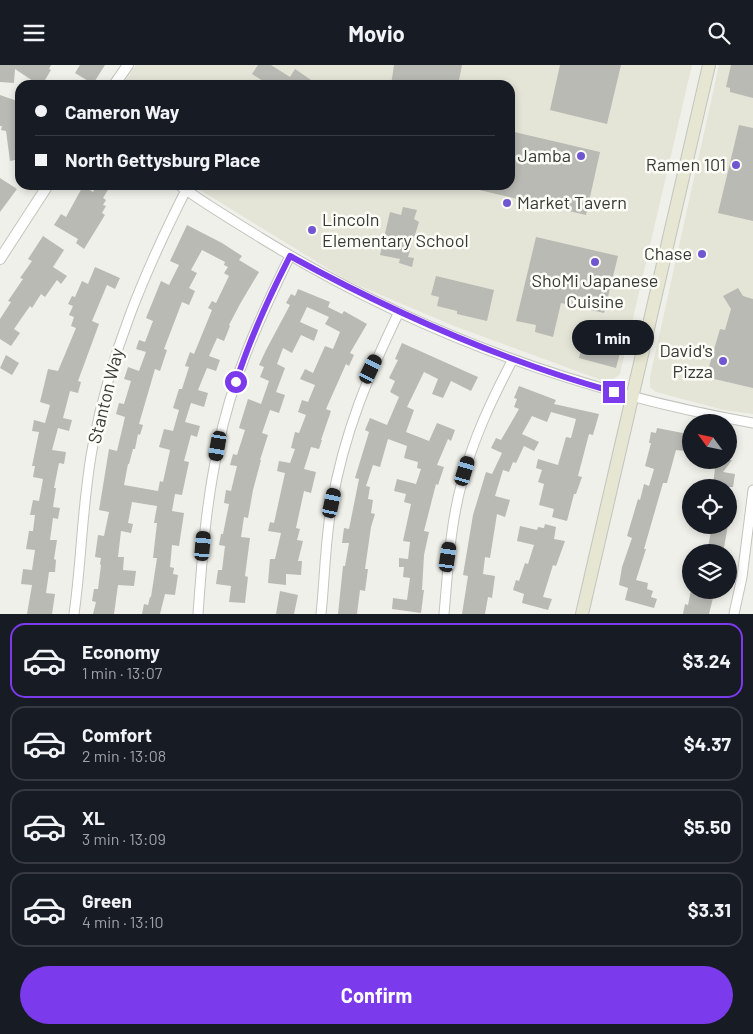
<!DOCTYPE html>
<meta charset="utf-8">
<style>
:root{--surface:#171b24;--page:#242831;--text:#f1f3f6;--muted:#9ea1a6;--line:#363941;--accent:#7c3aed}
body{margin:0;font-family:Barlow,sans-serif;background:var(--page);color:var(--text);height:100vh;display:flex;flex-direction:column;font-size:19px;white-space:nowrap}
*{box-sizing:border-box;margin:0}
p{font-size:16px;color:var(--muted)}
.icon{flex:none;width:28px;height:28px;fill:none;stroke:currentColor;stroke-width:2;stroke-linecap:round;stroke-linejoin:round}
.map{position:relative;height:549px;overflow:hidden}
.drawer{display:flex;flex-direction:column;background:var(--surface);flex:1}
.drawer>*{flex:none}
.top-card{position:absolute;left:15px;top:15px;width:500px;height:110px;border-radius:15px;box-shadow:0 2px 8px #0003;display:grid;align-content:center;height:110px;padding:0 20px;background:var(--surface)}
.needle{width:32px;rotate:303deg}
.controls{position:absolute;left:682px;top:349px;display:grid;gap:10px}
.controls a{display:grid;place-items:center;width:55px;height:55px;border-radius:50%;background:var(--surface);box-shadow:0 2px 8px #0003;font-size:25px}
.end{position:absolute;width:22px;height:22px;margin:-11px;border:6px solid #7c3aed;background:#fff;box-shadow:0 0 0 2px #fff}
.from{border-radius:50%}
.bubble{position:absolute;height:35px;border-radius:18px;background:var(--surface);box-shadow:0 2px 8px #0003;font-size:16px;font-weight:700;line-height:35px;text-align:center}
.car{position:absolute;width:15px;height:30px;margin:-15px -8px;border-radius:6px;box-shadow:0 0 4px 1px #0007;background:linear-gradient(#222 24%,#8ab4d8 0 40%,#222 0 76%,#8ab4d8 0 86%,#222 0)}
.top-card b{display:flex;align-items:center;gap:18px;height:48px;font-size:19px}
.top-card b+b{border-top:1px solid var(--line)}
.top-card i{width:12px;height:12px;background:var(--text)}
ul{padding:9px 0 0;list-style:none}
li{display:flex;align-items:center;gap:15px;height:75px;margin:0 10px 8px;padding:0 10px;border:2px solid var(--line);border-radius:15px}
li div{flex:1}
li b{display:block;font-size:19px}
li em{font-style:normal;font-weight:700}
li.on{border-color:var(--accent)}
li>.icon{width:45px;height:45px;stroke-width:1.5}
.primary-button{display:flex;gap:10px;margin-top:auto;padding:10px 20px}
.primary-button a{flex:1;height:58px;border-radius:30px;background:var(--accent);color:#fff;font-size:20px;font-weight:700;line-height:58px;text-align:center}
header{display:flex;justify-content:space-between;align-items:center;height:65px;padding:0 20px;background:var(--surface);font-size:22px;font-weight:700}
.map>svg:first-child{display:block}
.built{fill:#e4e4d7}
.building{fill:#b9bab4;fill-rule:evenodd}
.lines{fill:none;stroke-linecap:round;stroke-linejoin:round}
.minor-casing{stroke:#c3c4be;stroke-width:11}
.tertiary-casing{stroke:#c3c4be;stroke-width:12}
.secondary-casing{stroke:#c3c4be;stroke-width:14}
.minor{stroke:#fff;stroke-width:9}
.tertiary{stroke:#fff;stroke-width:10}
.secondary{stroke:#e6e6d2;stroke-width:12}
.route{stroke:#7c3aed;stroke-width:6}
.poi-dot{fill:#7056d0;stroke:#fdfdf7;stroke-width:2}
.labels{text-anchor:middle;stroke-width:5;stroke-linejoin:round;paint-order:stroke}
.poi-label{font-size:18px;fill:#393937;stroke:#fdfdf7;text-anchor:end}
.street-label{font-size:18px;fill:#393937;stroke:#fdfdf7}
</style>
<header><svg class="icon" aria-label="menu" viewBox="0 0 24 24"><path d="M4 6h16M4 12h16M4 18h16"/></svg>Movio<svg class="icon" aria-label="search" viewBox="0 0 24 24"><circle cx="10" cy="10" r="6"/><path d="M15 15l6 6"/></svg></header>
<div class="map">
<svg width="753" height="549" viewBox="0 0 753 549">
<rect width="100%" height="100%" fill="#f0f0ea"/>
<!-- built -->
<path class="built" d="M136,0H692L620,309L609,318L454,261L348,216L192,120H510V20H122Z
M719,0H753V349L724,345L656,327L650,322V312Z"/>
<!-- building -->
<path class="building" d="M0,0H51L49,4L51,5L42,20H39L15,4L14,18L0,17Z
M80,0H105L93,19L75,8Z
M258,0H271L290,12L295,4L311,15L308,20H269L252,9Z
M394,0H462L458,20H391Z
M560,0H621L607,59L550,45Z
M731,0H753V33L730,27V23L726,22Z
M0,30L20,37V94L10,96L6,66L1,65L2,61H0Z
M739,60L753,63V156L718,148Z
M510,66L600,87L586,150L471,123V120H510Z
M0,113L17,124L0,147Z
M97,120H111L103,133L106,135L103,140L106,141L102,148L105,150L84,184L76,178L78,174L54,160L61,149L66,152L83,121L93,127Z
M403,142L417,145L414,154L419,157L408,192L414,193L412,202L399,198L400,194L380,190L390,147L401,150Z
M187,160L222,178L242,191L239,195L259,207L240,239L229,260L230,261L224,276L217,273L209,291L220,295L216,306L207,303L198,325L208,328L204,342L191,338L185,357L200,361L197,372L191,370L184,396L189,397L182,430L175,429L172,446L184,448L179,481L172,480L170,502L174,503L173,509L178,510L175,530L165,529L160,549H142L144,539L148,540L150,532H151L157,493H153L157,458H154L157,441L132,437L128,458L133,459L131,468L121,466L118,492H124L123,505L136,506L134,521L118,520L114,549H93L96,537L92,536L94,524H98L101,500L100,499L101,493L95,492L98,470L104,471L109,447L99,445L102,427L109,384L117,386L125,352L116,349L119,338L124,339L131,316L124,314L128,302L139,306L146,287L136,284L139,275L145,277L153,256L146,253L161,216L169,220L179,200L170,196ZM202,185L225,197L224,200L228,202L224,208L229,211L216,238L212,236L208,243L212,245L194,289L190,287L185,301L189,302L182,324H179L173,343L179,345L173,366L164,364L159,382L170,385L163,417L160,416L158,426L124,420L128,399H129L133,384H135L138,369L140,370L143,360L139,359L155,304L160,306L167,285L164,284L182,237L189,240L195,226L189,223L197,208L191,205Z
M43,171L64,185L53,202L67,211L61,219L57,215L45,232L41,229L32,243L30,241L14,264L20,268L11,281L0,274V254L11,237L8,236L23,214L20,213L32,196L28,194Z
M536,172L618,191L604,248L561,238L553,272L535,267L536,260L516,256Z
M95,202L120,213L115,224L107,220L92,256L99,259L78,316L81,317L78,328L70,326L63,353L72,355L69,366L58,363L52,385L66,387L64,399L59,398L54,423H56L53,442L60,443L58,454L53,453L50,475H57L54,494L56,495L55,507H49L46,528L55,529L52,549H27L32,520L21,519L23,504L32,505L35,485L26,484L29,466H33L35,450H30L33,435L39,436L43,414L33,412L35,401H32L39,367L32,366L34,355L45,358L50,340L40,337L48,304L58,306L76,263L71,261L74,252L69,250L73,241L68,239L72,231L75,232L82,216L88,219Z
M436,211L494,225L487,256L457,249V246L437,241L439,232L431,230Z
M738,223L743,231L753,234V323L706,312L720,264L725,265L731,244L723,231Z
M298,224L330,237L328,242L342,249L344,246L367,259L350,288L354,290L349,301L346,299L326,344L331,346L321,375H322L319,384L311,382L304,404L316,407L311,428L304,426L296,463L300,464L297,475L303,476L298,496H302L301,510L286,509V520L268,518L270,494H275L281,468L268,466L270,457L274,458L285,408L277,406L279,396L290,398L295,384L291,383L295,367L299,368L306,350L298,347L302,335L308,337L315,320L300,314L305,304L313,308L325,281L333,284L340,267L325,259L329,252L307,242L300,257L318,265L314,276L301,270L292,288L283,283L277,299L285,303L276,327L285,330L279,348L270,345L262,368L268,370L260,395H261L253,425L248,453L244,452L241,472L250,473L245,511L248,512L245,538L229,537L231,521L216,519L218,505H222L225,481L219,480L221,469H223L229,439L224,438L226,425L231,426L237,401L230,400L233,389L237,390L245,365L239,363L248,334L261,339L269,316L260,312L264,302L259,300L266,285L290,240L286,238L291,229L295,231Z
M608,273L623,277L616,303L579,293L582,281L605,287Z
M402,278L478,312L471,326L451,316L443,333L432,329L438,314L424,307L407,342L414,345L406,367L429,376L437,358L455,365L451,376L448,374L437,400L444,402L438,420L436,419L424,466L429,467L424,490L422,525H424L421,548L392,544L393,533L407,535L410,513L403,512L404,502H399V493L408,494L410,477L403,476L411,439L404,437L406,429L394,426L397,414L416,419L421,404L417,403L418,397L404,393L407,381L388,374L380,402L373,400L366,421L370,422L368,434L373,435L371,448L375,449L371,462L365,504H368L365,526L360,525L357,549H338L343,501H345L349,478H342L344,463L349,464L359,414L355,413L369,367L365,365L370,353L387,360L399,332L390,327L395,316L389,313L398,295L395,294Z
M6,290L19,298L12,310L0,303Z
M519,321L556,335L554,339L599,349L593,370L589,369L578,411L582,412L576,429H574L567,456L552,452L554,444L539,440L544,419L538,417L542,405L536,403L538,394L558,400L566,372L571,373L576,354L551,347L547,357L532,351L522,369L539,377L534,386L524,381L516,398L513,397L509,407L503,405L495,431L510,435L505,452L497,449L490,493L485,492L483,509L495,511L492,533L488,532L485,549H462L468,511L463,510L473,450L486,407L492,409L502,388L491,383L496,373L501,375L519,344L514,342L517,334L514,333Z
M657,363L688,369L685,386L676,385L667,418H663L644,484H646L636,515L648,518L647,524L653,526L651,532L657,534L654,543L625,535L628,523L619,520L622,502L632,473L627,471L638,434L640,435L644,419L649,421L654,404L645,401L651,378H649L651,367L656,368Z
M716,395H732L723,407L735,409L733,422H715V418L713,420Z
M545,459L556,462L554,474L565,476L556,501L553,500L543,532L552,534L548,545L522,538L524,529L513,525L516,515L519,516L525,498L528,499L534,480L517,476L520,461L537,465L538,462L544,463Z
M712,460H728L723,488H707Z
M691,525H715L709,549H683L685,539L688,540Z
M280,526L298,530L294,549H276Z"/>
<g class="lines">
<!-- minor casing -->
<g class="minor-casing">
<path id="minor" d="M179,120C205,139 234,156 261,173C412,266 579,327 753,358
M74,549C82,493 82,436 93,380C110,289 144,208 186,125
M198,549C202,493 206,438 218,383C231,315 260,252 290,191
M321,549C325,512 325,475 332,438C344,368 368,311 399,247
M444,549C448,505 450,460 462,417C473,374 492,334 513,294
M734,549L742,512L753,425"/>
</g>
<!-- tertiary casing -->
<g class="tertiary-casing">
<path id="tertiary" d="M114,20L128,0
M0,194L48,120"/>
</g>
<!-- secondary casing -->
<g class="secondary-casing">
<path id="secondary" d="M582,549L709,0"/>
</g>
<!-- minor -->
<use href="#minor" class="minor"/>
<!-- tertiary -->
<use href="#tertiary" class="tertiary"/>
<!-- secondary -->
<use href="#secondary" class="secondary"/>
</g>
<g class="lines">
<!-- route -->
<path class="route" d="M236,317C250,273 269,232 290,191C394,248 500,295 614,327"/>
</g>
<!-- markers -->
<g class="poi-dot">
<circle cx="581" cy="91" r="5"/>
<circle cx="736" cy="100" r="5"/>
<circle cx="507" cy="138" r="5"/>
<circle cx="312" cy="165" r="5"/>
<circle cx="702" cy="189" r="5"/>
<circle cx="595" cy="197" r="5"/>
<circle cx="723" cy="296" r="5"/>
</g>
<g class="labels">
<!-- poi labels -->
<g class="poi-label">
<text x="571" y="97">Jamba</text>
<text x="726" y="106">Ramen 101</text>
<text x="517" y="144" text-anchor="start">Market Tavern</text>
<text x="322" y="161" text-anchor="start">Lincoln<tspan x="322" dy="21">Elementary School</tspan></text>
<text x="692" y="195">Chase</text>
<text x="595" y="222" text-anchor="middle">ShoMi Japanese<tspan x="595" dy="21">Cuisine</tspan></text>
<text x="713" y="292">David's<tspan x="713" dy="21">Pizza</tspan></text>
</g>
<!-- street labels -->
<g class="street-label">
<text transform="translate(106 331) rotate(-76)" y="6">Stanton Way</text>
</g>
</g>
</svg>
<div class="controls">
<a><svg class="needle" viewBox="-14 -14 28 28"><path d="M0-13l5 13h-10z" fill="#e53935"/><path d="M0 13l5-13h-10z" fill="#9ea1a6"/></svg></a>
<a><svg class="icon" aria-label="locate" viewBox="0 0 24 24"><circle cx="12" cy="12" r="6"/><path d="M12 2v4M12 18v4M2 12h4M18 12h4"/></svg></a>
<a><svg class="icon" aria-label="layers" viewBox="0 0 24 24"><path d="M12 4l9 5-9 5-9-5zM3 14l9 5 9-5"/></svg></a>
</div>
<i class="end from" style="left:236px;top:317px"></i>
<i class="end" style="left:614px;top:327px"></i>
<div class="bubble" style="left:572px;top:255px;width:82px">1 min</div>
<i class="car" style="left:371px;top:304px;rotate:26deg"></i>
<i class="car" style="left:218px;top:381px;rotate:190deg"></i>
<i class="car" style="left:465px;top:406px;rotate:17deg"></i>
<i class="car" style="left:332px;top:438px;rotate:12deg"></i>
<i class="car" style="left:203px;top:481px;rotate:5deg"></i>
<i class="car" style="left:448px;top:492px;rotate:8deg"></i>
<div class="top-card">
<b><i class="from"></i>Cameron Way</b>
<b><i></i>North Gettysburg Place</b>
</div>
</div>
<section class="drawer">
<ul>
<li class="on"><svg class="icon" aria-label="car" viewBox="0 0 24 24"><path d="M5 17H2v-5l4-1 3-4h7l3 4 3 1v5h-3M9 17h6M6 11h13"/><circle cx="7" cy="17" r="2"/><circle cx="17" cy="17" r="2"/></svg><div><b>Economy</b><p>1 min · 13:07</p></div><em>$3.24</em></li>
<li><svg class="icon" aria-label="car" viewBox="0 0 24 24"><path d="M5 17H2v-5l4-1 3-4h7l3 4 3 1v5h-3M9 17h6M6 11h13"/><circle cx="7" cy="17" r="2"/><circle cx="17" cy="17" r="2"/></svg><div><b>Comfort</b><p>2 min · 13:08</p></div><em>$4.37</em></li>
<li><svg class="icon" aria-label="car" viewBox="0 0 24 24"><path d="M5 17H2v-5l4-1 3-4h7l3 4 3 1v5h-3M9 17h6M6 11h13"/><circle cx="7" cy="17" r="2"/><circle cx="17" cy="17" r="2"/></svg><div><b>XL</b><p>3 min · 13:09</p></div><em>$5.50</em></li>
<li><svg class="icon" aria-label="car" viewBox="0 0 24 24"><path d="M5 17H2v-5l4-1 3-4h7l3 4 3 1v5h-3M9 17h6M6 11h13"/><circle cx="7" cy="17" r="2"/><circle cx="17" cy="17" r="2"/></svg><div><b>Green</b><p>4 min · 13:10</p></div><em>$3.31</em></li>
</ul>
<div class="primary-button"><a>Confirm</a></div>
</section>
